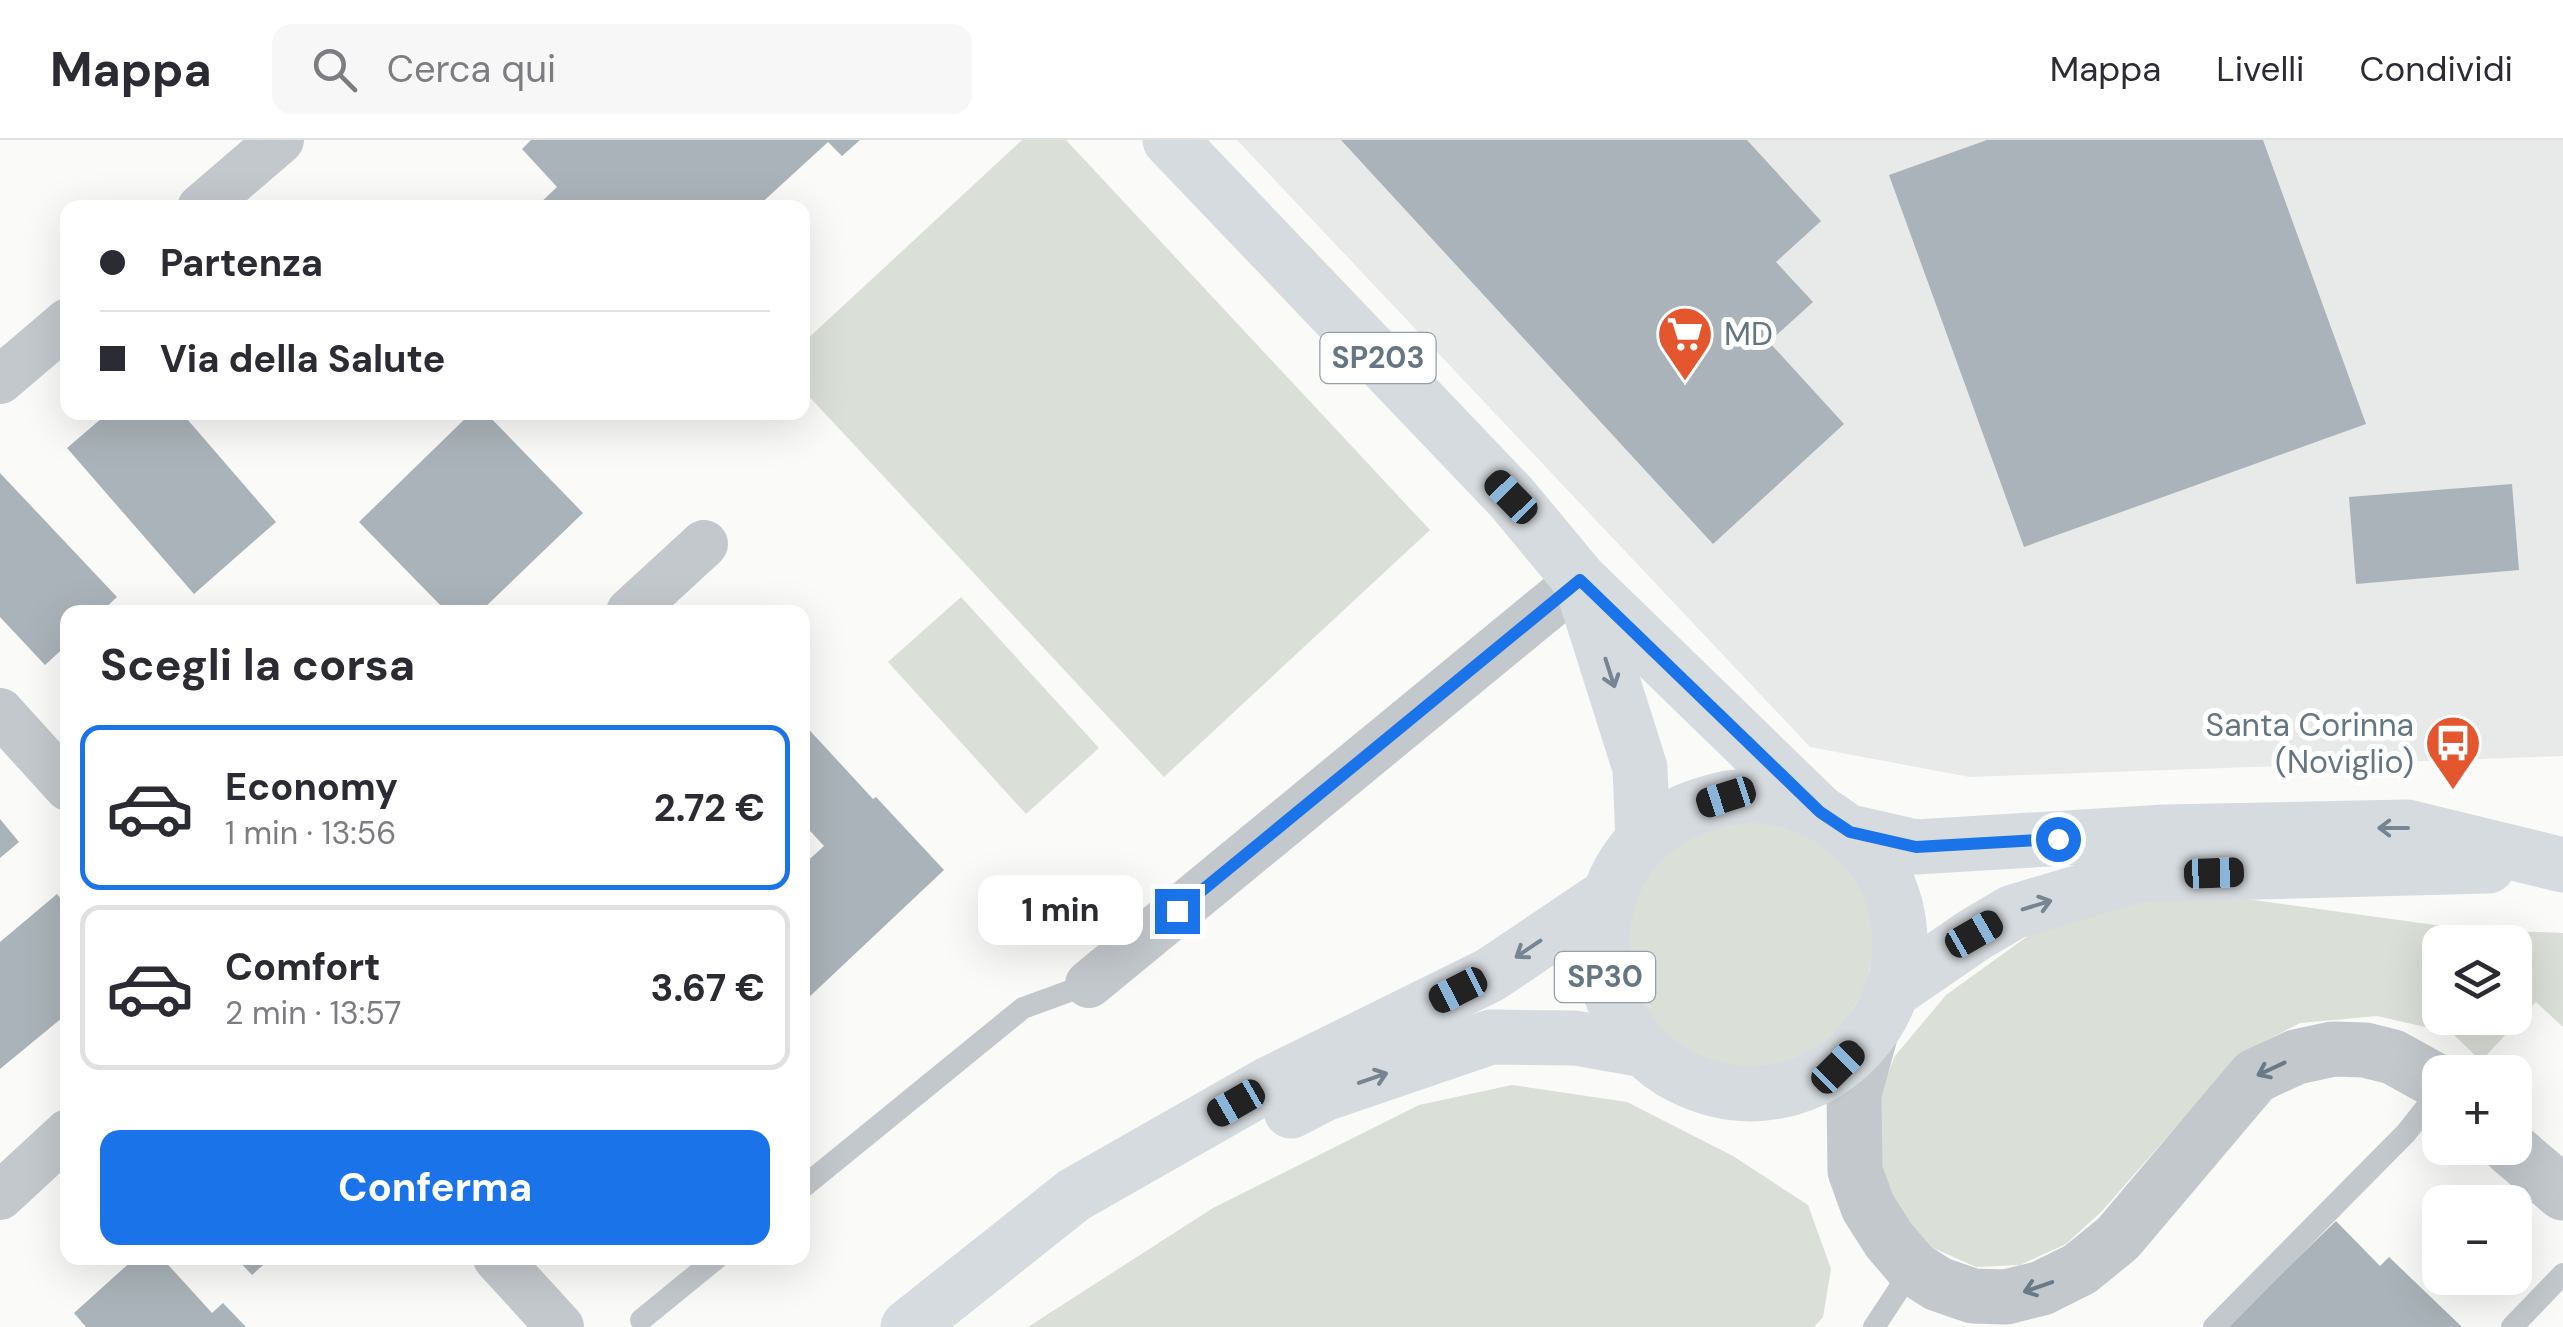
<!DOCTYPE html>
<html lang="it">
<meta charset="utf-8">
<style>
:root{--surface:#fff;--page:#f7f7f7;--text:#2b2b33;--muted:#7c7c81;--line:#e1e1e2;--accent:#1a73e8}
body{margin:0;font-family:"DM Sans",sans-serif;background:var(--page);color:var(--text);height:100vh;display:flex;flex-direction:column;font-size:38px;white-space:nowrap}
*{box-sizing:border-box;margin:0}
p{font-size:32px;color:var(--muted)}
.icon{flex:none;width:55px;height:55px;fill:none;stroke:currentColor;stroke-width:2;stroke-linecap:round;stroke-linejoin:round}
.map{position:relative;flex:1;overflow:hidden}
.details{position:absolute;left:60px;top:465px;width:750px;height:660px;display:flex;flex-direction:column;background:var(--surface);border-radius:20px;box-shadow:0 10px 40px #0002}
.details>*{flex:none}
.hud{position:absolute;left:60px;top:60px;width:750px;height:220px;border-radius:20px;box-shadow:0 10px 40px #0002;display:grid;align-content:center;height:220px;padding:0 40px;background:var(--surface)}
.fabs{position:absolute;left:2422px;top:785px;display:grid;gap:20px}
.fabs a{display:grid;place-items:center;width:110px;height:110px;border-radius:20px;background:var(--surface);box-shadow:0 10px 40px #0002;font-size:50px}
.end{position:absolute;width:45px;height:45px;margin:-22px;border:12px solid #1a73e8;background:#fff;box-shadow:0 0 0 5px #fff}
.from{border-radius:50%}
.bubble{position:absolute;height:70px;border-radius:20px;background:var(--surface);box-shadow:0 10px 40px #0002;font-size:32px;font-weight:700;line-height:70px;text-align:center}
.car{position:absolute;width:30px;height:60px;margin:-30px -15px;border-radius:12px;box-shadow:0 0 8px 2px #0007;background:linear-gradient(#222 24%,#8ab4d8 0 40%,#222 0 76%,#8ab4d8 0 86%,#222 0)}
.hud b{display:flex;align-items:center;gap:35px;height:95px;font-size:38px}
.hud b+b{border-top:2px solid var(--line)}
.hud i{width:25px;height:25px;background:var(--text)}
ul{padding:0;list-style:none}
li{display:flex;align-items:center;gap:30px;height:165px;margin:0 20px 15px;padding:0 20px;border:5px solid var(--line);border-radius:20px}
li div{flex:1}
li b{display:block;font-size:38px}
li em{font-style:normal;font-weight:700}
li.on{border-color:var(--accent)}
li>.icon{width:90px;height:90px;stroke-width:1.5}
h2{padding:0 40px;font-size:45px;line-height:120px}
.action{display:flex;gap:20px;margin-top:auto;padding:20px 40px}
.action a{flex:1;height:115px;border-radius:20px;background:var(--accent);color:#fff;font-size:40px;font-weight:700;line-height:115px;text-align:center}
header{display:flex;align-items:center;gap:60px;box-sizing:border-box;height:140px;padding:0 50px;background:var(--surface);border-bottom:2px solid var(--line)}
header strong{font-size:48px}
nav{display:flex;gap:55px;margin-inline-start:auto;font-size:35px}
.search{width:700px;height:90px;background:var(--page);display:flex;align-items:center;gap:25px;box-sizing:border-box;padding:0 35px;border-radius:20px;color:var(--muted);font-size:38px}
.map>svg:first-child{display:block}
.built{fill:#e8e9e9}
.green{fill:#dadfd7;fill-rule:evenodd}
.building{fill:#aab3b9}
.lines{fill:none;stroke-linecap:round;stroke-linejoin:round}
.service{stroke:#c3c8cc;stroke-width:22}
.minor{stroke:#c3c8cc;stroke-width:48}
.tertiary{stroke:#c3c8cc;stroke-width:55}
.secondary{stroke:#d6dbdf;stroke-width:55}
.primary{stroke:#d6dbdf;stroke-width:55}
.oneway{stroke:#768591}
.oneway2{stroke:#6a7a87}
.route{stroke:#1a73e8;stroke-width:12}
.labels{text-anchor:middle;stroke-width:10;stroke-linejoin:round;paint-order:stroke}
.shield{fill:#fff;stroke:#939fa8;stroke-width:2.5}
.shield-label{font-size:30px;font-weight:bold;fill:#657683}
.poi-label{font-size:32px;fill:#657683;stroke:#fff;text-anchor:start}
</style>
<header>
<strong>Mappa</strong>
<div class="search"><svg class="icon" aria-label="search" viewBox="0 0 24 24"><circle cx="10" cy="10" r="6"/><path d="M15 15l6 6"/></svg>Cerca qui</div>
<nav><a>Mappa</a><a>Livelli</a><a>Condividi</a></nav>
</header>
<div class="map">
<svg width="2563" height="1187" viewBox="0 0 2563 1187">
<rect width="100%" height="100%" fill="#fafaf8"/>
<!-- built -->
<path class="built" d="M1237,0H2563V616L1970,637L1810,607Z"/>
<!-- green -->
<path class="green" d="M1022,0H1066L1430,390L1164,637L803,250V203Z
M961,457L1099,608L1026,674L888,522Z
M1776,676L1848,724L1869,762L1874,806L1866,846L1846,881L1815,909L1778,925L1737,929L1697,920L1662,898L1620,830L1629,747L1690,685Z
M2210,754L2464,789L2563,793V887L2536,862L2481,921L2452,893L2377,876L2300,883L2240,914L2102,1071L2066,1104L2020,1125L1976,1127L1931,1107L1888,1058L1874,1017V969L1895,916L1946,855L2032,793L2087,768ZM2440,802H2515V878H2440Z
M1512,945L1627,962L1733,1016L1808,1065L1831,1129L1823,1177L1814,1187H1028L1213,1068L1419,965Z"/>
<!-- building -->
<path class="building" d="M531,0H860L842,16L828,2L756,68H535L557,47L522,9Z
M1341,0H1747L1821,81L1776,122L1813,162L1769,202L1844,284L1713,404Z
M1987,0H2263L2366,284L2024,407L1889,35Z
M109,272H181L276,382L194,454L67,308Z
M472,272H485L583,373L480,472H447L359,382Z
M0,333L117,457L101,472H68V504L45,525L0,477Z
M2512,344L2519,430L2356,444L2349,357Z
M802,582L873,659L876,657L944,730L806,860L802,856V726L824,706L802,682Z
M0,679L19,702L0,718Z
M57,754L68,767V873L0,929V802Z
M2336,1081L2380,1126L2389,1117L2462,1187H2226Z
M135,1118H162L212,1173L223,1163L246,1187H86L74,1173Z
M236,1118H271L252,1135Z"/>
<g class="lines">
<!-- service -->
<path class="service" d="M802,1048L1023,868L1089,844
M641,1180L717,1118
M1874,1187L1913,1128
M2214,1187L2406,993L2440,950
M2512,1187L2563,1134"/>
<!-- minor -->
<path class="minor" d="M201,68L280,0
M0,240L68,182
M630,472L704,404
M0,572L68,647
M1089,844L1580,440
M0,1056L68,993
M497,1118L560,1187"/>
<!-- tertiary -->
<path class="tertiary" d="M1870,896L1854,954L1855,1031L1868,1067L1889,1100L1913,1128L1938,1144L1973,1156L2006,1157L2042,1148L2080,1129L2118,1098L2255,936L2296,917L2333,909L2365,910L2393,917L2440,943
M2510,1008L2563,1053"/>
<!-- secondary -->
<path class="secondary" d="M1291,971L1324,954L1491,897L1575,898L1644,910
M908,1187L1074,1055L1269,944L1490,835L1609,755"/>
<!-- primary -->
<path class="primary" d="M1170,0L1511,357L1580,440L1819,672C1842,687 1866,703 1880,728C1952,858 1816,1004 1682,937C1653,923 1629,897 1616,867C1581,786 1614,693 1702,665C1721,659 1741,654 1761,656C1782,657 1800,664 1819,672
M1583,448L1640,628L1643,701
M1850,692L1916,707L2165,692L2407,687L2563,725
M1894,850L1974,795L2013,772L2137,735L2488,726"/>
</g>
<!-- one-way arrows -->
<defs><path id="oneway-shaft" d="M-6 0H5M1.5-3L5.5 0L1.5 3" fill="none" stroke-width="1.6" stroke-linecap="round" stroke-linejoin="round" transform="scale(2.5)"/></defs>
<g class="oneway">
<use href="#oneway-shaft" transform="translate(1610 533) rotate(72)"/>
<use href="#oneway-shaft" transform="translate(2393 688) rotate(-180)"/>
<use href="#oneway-shaft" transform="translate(2037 765) rotate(-17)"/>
<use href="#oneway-shaft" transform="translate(1528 809) rotate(146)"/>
<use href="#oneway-shaft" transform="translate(1373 938) rotate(-19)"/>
</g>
<g class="oneway2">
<use href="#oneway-shaft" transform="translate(2271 929) rotate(155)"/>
<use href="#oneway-shaft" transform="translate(2038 1147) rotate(161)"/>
</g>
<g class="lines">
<!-- route -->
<path class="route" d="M1177,771L1580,440L1820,672L1850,692L1916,707L2058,699"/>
</g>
<!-- icons -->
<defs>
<g id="supermarket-pin" transform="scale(2.875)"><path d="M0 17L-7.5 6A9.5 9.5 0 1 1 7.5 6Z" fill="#e4572e" stroke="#fff"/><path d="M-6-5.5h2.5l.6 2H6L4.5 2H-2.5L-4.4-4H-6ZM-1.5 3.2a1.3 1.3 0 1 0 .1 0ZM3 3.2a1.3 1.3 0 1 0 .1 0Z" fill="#fff"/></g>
<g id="bus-pin" transform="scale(2.875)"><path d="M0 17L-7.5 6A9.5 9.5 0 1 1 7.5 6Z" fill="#e4572e" stroke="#fff"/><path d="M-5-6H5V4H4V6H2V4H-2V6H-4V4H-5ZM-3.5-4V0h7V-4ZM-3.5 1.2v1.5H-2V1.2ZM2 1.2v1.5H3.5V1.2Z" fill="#fff"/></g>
</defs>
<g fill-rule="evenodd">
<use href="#supermarket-pin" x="1685" y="194"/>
<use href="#bus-pin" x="2453" y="603"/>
</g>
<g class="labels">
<!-- shield labels -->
<g class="shield">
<rect x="1320.5" y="193" width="115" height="50" rx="8"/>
<rect x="1555" y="812" width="100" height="50" rx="8"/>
</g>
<g class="shield-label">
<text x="1378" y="228">SP203</text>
<text x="1605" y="847">SP30</text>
</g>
<!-- poi labels -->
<g class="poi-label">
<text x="1724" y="205">MD</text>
<text x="2414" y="596" text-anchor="end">Santa Corinna<tspan x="2414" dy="37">(Noviglio)</tspan></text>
</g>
</g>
</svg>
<div class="fabs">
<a><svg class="icon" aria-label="layers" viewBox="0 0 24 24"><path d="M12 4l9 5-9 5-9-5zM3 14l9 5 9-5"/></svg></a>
<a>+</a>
<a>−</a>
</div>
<i class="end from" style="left:2058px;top:699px"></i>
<i class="end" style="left:1177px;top:771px"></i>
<div class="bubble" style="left:978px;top:735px;width:165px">1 min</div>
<i class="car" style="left:1511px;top:357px;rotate:316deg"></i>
<i class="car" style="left:1726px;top:657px;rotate:252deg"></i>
<i class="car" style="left:2214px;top:733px;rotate:88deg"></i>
<i class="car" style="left:1974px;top:794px;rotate:60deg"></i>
<i class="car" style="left:1458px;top:850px;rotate:243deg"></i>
<i class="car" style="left:1838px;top:927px;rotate:45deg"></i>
<i class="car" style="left:1236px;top:963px;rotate:240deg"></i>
<div class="hud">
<b><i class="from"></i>Partenza</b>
<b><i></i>Via della Salute</b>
</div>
<section class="details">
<h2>Scegli la corsa</h2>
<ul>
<li class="on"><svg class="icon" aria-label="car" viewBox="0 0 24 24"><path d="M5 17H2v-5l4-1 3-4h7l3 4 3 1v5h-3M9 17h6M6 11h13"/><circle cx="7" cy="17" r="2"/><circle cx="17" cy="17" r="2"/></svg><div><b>Economy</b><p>1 min · 13:56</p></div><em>2.72 €</em></li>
<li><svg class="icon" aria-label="car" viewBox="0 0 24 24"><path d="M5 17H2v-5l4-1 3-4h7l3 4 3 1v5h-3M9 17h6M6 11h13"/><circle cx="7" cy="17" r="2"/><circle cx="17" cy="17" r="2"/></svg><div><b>Comfort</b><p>2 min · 13:57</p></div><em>3.67 €</em></li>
</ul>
<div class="action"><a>Conferma</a></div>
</section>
</div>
